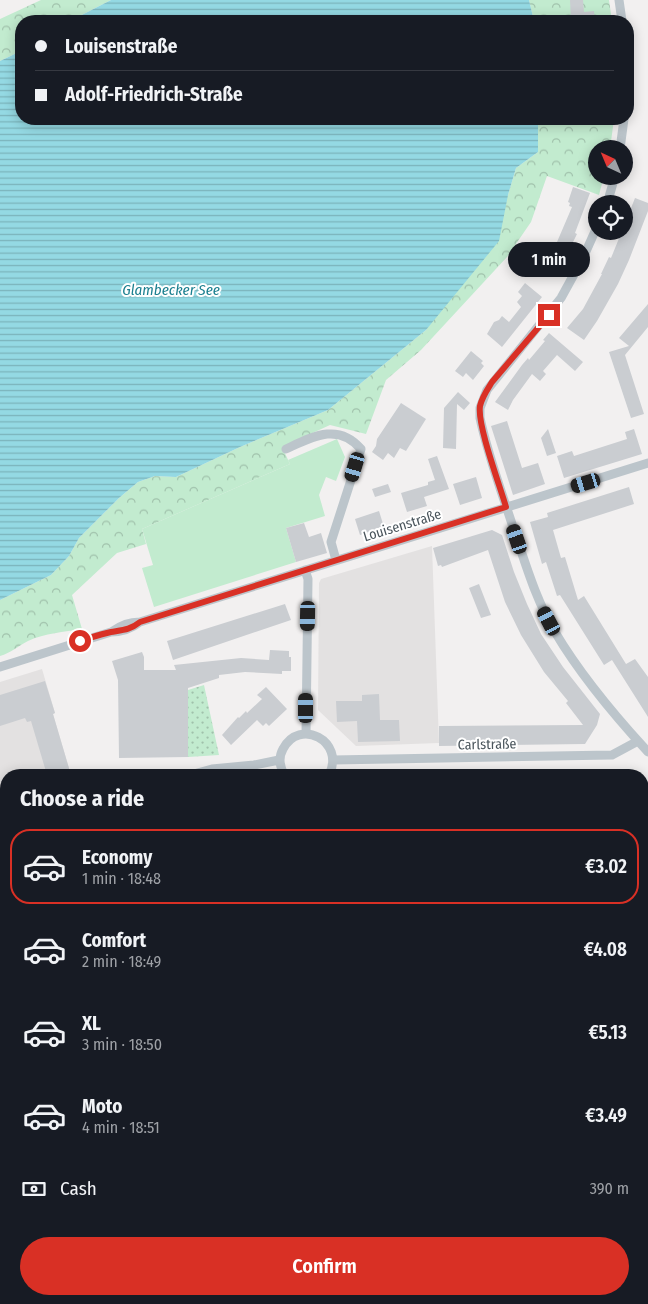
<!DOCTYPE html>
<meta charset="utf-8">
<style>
:root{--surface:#171b24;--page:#242831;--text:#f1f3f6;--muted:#9ea1a6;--line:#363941;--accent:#d93025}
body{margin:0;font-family:"Fira Sans Condensed",sans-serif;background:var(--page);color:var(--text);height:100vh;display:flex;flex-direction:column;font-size:19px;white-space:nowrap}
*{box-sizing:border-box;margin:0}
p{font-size:16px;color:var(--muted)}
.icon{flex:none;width:28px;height:28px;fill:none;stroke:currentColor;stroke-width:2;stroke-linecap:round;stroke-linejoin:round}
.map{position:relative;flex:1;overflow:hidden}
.details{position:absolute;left:0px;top:769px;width:649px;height:536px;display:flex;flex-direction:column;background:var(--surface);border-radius:20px 20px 0 0;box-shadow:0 2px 12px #0003}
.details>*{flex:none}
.banner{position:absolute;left:15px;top:15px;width:619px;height:110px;border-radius:20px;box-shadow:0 2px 12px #0003;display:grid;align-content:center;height:110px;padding:0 20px;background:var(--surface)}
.needle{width:32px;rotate:316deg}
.controls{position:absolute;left:588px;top:140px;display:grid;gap:10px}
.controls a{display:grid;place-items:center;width:45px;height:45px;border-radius:50%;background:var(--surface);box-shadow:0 2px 12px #0003;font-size:25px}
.end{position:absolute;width:22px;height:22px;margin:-11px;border:6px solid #d93025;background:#fff;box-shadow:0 0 0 2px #fff}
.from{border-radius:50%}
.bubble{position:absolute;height:35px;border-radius:18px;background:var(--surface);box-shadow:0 2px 12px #0003;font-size:16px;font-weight:600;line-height:35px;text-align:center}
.car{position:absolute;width:15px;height:30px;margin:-15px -8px;border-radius:6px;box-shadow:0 0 4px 1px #0007;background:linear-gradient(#222 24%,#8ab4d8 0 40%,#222 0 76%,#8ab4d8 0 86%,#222 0)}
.banner b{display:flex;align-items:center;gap:18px;height:48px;font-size:19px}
.banner b+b{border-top:1px solid var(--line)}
.banner i{width:12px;height:12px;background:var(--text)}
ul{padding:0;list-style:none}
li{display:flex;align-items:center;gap:15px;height:75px;margin:0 10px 8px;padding:0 10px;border:2px solid transparent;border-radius:20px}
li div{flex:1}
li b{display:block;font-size:19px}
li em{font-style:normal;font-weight:600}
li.on{border-color:var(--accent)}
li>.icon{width:45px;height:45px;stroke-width:1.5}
h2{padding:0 20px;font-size:22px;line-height:60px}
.pay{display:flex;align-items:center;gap:12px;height:55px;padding:0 20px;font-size:19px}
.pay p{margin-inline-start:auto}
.button{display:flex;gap:10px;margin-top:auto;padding:10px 20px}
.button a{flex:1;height:58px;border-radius:30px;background:var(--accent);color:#fff;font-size:20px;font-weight:600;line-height:58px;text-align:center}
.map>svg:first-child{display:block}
.education{fill:#e3e1e1}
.grass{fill:url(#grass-dots)}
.forest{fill:url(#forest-crowns)}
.garden{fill:#c2ebcf}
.water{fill:url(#water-rules)}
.building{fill:#cacdd1}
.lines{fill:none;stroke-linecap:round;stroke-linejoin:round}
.street{stroke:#bcc5cb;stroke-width:9}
.route{stroke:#d93025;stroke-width:6}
.labels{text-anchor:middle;stroke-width:4;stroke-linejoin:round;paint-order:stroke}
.street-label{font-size:14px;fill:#49545b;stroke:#fff}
.water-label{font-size:15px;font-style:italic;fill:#1a7f8f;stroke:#fff}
</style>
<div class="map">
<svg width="648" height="1304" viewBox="0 0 648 1304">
<defs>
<pattern id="grass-dots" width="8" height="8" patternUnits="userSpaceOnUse" patternTransform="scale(1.25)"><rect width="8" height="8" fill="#c2ebcf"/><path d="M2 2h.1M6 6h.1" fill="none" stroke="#a0c1ab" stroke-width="1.8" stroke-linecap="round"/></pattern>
<pattern id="forest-crowns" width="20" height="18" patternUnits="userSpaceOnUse" patternTransform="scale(1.25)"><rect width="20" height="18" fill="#c2ebcf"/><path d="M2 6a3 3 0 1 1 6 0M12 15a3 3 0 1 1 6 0" fill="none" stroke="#a0c1ab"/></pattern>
<pattern id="water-rules" width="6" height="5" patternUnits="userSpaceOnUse" patternTransform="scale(1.25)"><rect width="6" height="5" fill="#94d9e3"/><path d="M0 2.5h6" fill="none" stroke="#7bb3bb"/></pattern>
</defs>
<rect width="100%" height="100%" fill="#f2f0f0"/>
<!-- education -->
<path class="education" d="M432,546L439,743L356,746L318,710L319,583L321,579Z
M42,669L55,713L53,714L71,775H6V796L0,797V682Z"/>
<!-- grass -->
<path class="grass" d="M204,685L219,755L188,757V690Z
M174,769L177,771L162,775H122V770Z"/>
<!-- forest -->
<path class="forest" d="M41,0H111L70,21H21V51L0,61V19Z
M529,0H609L612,21H534Z
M538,119H614L610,149H596V176H604L599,195L547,176L531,222L507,257L421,350L386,380L366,434L330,425L282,447L290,464L142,529L146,544L117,553L72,595L82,629C64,632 45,633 28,641C18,646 11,653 0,656V600L51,575L69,556L79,538L119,498L138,482L155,476L176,477L240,447L328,410L426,330L508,195L516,168L538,152Z"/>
<!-- garden -->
<path class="garden" d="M337,439L345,457L336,481L326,477L319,495L325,516L286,528L296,562L154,607L142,568L153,565L142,529L290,464L288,460Z
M123,1299H172V1304H123Z
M199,1299H255L254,1304H199Z"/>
<!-- water -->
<path class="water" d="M111,0H529L534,21H70Z
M21,51V119H538V152L516,168L508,195L499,241L426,330L328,410L240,447L176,477L155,476L138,482L119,498L79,538L69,556L51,575L0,600V61Z"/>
<!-- building -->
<path class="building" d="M570,0H583L584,12L594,11L595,21H571Z
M573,187L590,193L575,233L577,234L570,248L557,242L572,207L569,206L570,203L568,202Z
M635,198L648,203V211L629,260L618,284L597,321L584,340L567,328L583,309L602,274H601L609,257L611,258L622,231H624V226Z
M525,283L542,297L502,347L487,334L494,322L499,320L502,316L509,322L521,307L517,302L522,296L518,292Z
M648,304V327L625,355L644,414L631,418L609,352L629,346L619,338Z
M549,333L583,362L575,371L557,355L543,371L546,374L540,381L532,374L513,400L508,410L495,402L522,365L528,358L529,360L545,341L543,340Z
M471,351L483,361L481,363L484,366L473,380L466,373L463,377L455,371Z
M458,392L470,403L464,410L457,404L456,449L443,448L444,408Z
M401,403L426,419L406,451L400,448L394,458L388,453L383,460L372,452L376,446L377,439Z
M507,421L522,468L538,463L545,484L513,495L491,426Z
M548,429L556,453L547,456L541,438Z
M634,429L642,454L564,478L557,456L572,451L574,456L627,439L625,432Z
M437,456L449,489L424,497L427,506L407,512L401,493L428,485V482L435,480L428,459Z
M476,477L482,498L460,505L453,484Z
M388,484L391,492L375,497L372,489Z
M629,487L634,504L553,530L561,558L565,557L578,600L584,596L626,664L635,659L648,677V717L612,660L604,665L560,595L557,596L546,562L542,564L530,522L548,517L547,513Z
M379,511L384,527L369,534L368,532L360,535L355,519Z
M304,523L309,537L321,533L327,553L296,562L286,528Z
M492,530L502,535L514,572L527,604L541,634L563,667L600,714L597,725L585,744L439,746V726L583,725L566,703L568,701L544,672L521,635L505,602L488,550L450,564L442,567L441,565L438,566L433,548Z
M479,584L491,615L481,618L469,588Z
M285,604L291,620L173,660L167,641Z
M270,650L289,651V657H291V671H282V674L245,672L219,675V678L188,688V757L119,758L118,680L112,661L142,652L144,657V670H176L174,665L241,658L269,660Z
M45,681L55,713L53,714L71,775H47L31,721L27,722L25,718L0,726V695Z
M266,687L287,709L269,726L266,723L263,726L257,720L231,745L222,735L238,717L239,718L246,711L247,713L262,699L257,695Z
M379,694L380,720H399L400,741L358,742L357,721L337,722L336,701H362V695Z"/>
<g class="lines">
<!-- street -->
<path class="street" d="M619,0L622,21
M620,149L624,119
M607,204L615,176
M596,229L583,258L561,298L487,390L480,408V418C488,456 502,493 514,530C526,565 536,600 555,632C581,676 614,715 648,752
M286,449C312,437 338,422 361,449L331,542L336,560
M305,570L308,579L306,734
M113,631C122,625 129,622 140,622
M0,667L111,632C123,632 131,629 140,622L648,463
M333,760L612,755L638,741
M190,775L212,769L254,765L279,760
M284,775C280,766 278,758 283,749C299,717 346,741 329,775
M0,807H6
M1,922L2,957H6
M642,941H648
M0,1142L6,1149
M642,1150H648
M0,1185L6,1179
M297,1304V1299
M472,1304V1299"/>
</g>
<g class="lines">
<!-- route -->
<path class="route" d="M80,641C90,638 101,634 111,632C123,630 130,630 140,622L506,507C500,486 477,425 480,406C482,397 487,390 492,382L549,315"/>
</g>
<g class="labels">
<!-- street labels -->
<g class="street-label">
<text transform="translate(402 525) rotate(-17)" y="5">Louisenstraße</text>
<text transform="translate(487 744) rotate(-1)" y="5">Carlstraße</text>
</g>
<!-- water labels -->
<g class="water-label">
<text x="171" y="295">Glambecker See</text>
</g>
</g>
</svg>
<div class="controls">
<a><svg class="needle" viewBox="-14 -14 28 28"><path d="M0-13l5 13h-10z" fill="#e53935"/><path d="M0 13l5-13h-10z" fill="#9ea1a6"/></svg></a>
<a><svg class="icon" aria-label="locate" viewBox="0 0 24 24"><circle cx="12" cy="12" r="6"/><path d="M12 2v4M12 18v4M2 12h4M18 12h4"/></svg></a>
</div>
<i class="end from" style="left:80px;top:641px"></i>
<i class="end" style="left:549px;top:315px"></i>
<div class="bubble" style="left:508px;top:242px;width:82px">1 min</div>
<i class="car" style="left:355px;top:467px;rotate:197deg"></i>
<i class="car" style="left:586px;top:483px;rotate:253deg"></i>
<i class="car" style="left:517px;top:539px;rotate:341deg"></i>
<i class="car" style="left:308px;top:616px;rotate:181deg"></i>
<i class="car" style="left:549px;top:621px;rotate:332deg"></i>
<i class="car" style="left:306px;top:708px;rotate:0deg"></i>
<div class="banner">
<b><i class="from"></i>Louisenstraße</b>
<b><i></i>Adolf-Friedrich-Straße</b>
</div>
<section class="details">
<h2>Choose a ride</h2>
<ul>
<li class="on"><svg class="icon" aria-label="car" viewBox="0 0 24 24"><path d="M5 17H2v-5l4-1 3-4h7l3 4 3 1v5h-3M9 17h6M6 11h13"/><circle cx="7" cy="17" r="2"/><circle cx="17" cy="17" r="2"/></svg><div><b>Economy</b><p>1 min · 18:48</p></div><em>€3.02</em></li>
<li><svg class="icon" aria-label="car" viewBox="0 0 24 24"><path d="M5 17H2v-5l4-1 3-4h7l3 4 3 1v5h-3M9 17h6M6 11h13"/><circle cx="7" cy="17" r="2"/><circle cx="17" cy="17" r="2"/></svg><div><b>Comfort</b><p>2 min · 18:49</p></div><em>€4.08</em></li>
<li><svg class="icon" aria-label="car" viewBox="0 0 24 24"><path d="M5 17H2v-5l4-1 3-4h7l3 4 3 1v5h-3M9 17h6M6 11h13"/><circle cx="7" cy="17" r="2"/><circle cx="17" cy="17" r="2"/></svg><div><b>XL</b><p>3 min · 18:50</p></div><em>€5.13</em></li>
<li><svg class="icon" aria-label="car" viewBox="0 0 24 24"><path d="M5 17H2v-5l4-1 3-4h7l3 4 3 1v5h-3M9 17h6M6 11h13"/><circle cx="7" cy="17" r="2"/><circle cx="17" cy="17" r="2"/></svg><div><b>Moto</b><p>4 min · 18:51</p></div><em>€3.49</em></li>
</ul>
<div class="pay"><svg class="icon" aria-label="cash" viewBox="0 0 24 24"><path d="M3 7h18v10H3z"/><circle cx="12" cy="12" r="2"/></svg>Cash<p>390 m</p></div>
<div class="button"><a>Confirm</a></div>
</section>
</div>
